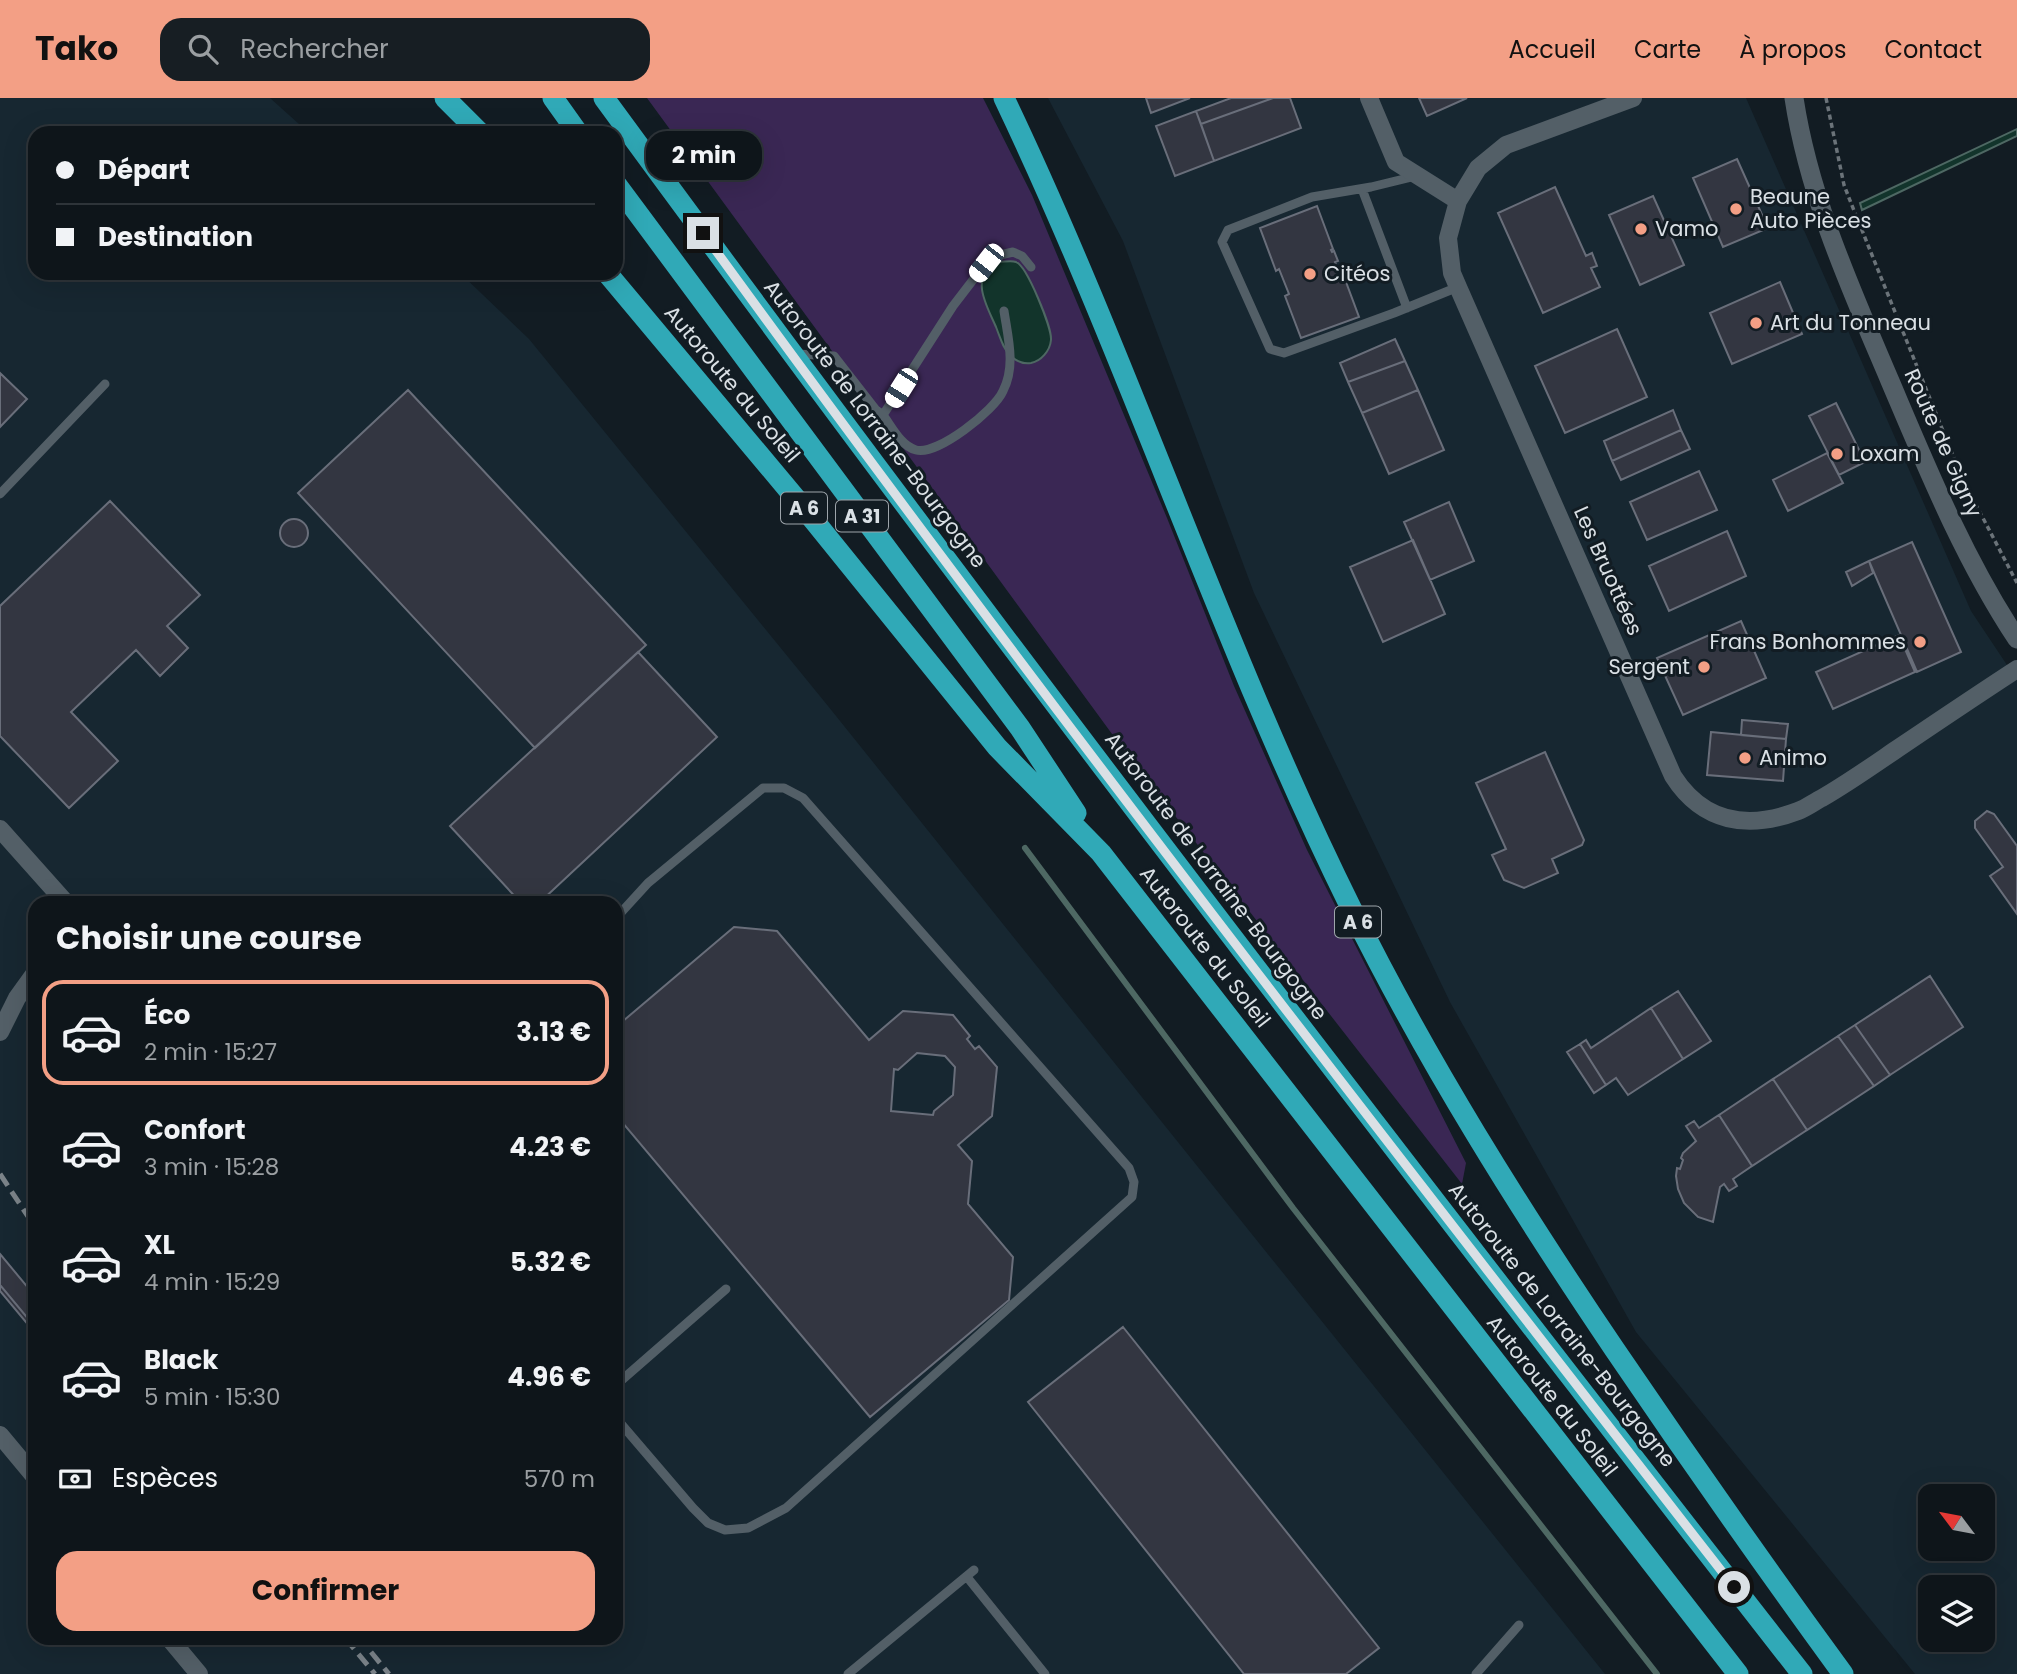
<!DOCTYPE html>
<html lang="fr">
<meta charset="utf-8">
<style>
:root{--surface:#0e151a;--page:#171e23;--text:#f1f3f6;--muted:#9b9fa2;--line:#2e3439;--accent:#f39f85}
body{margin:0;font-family:Poppins,sans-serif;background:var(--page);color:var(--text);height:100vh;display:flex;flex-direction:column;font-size:26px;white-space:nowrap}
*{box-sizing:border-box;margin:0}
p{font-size:23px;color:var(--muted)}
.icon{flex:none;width:38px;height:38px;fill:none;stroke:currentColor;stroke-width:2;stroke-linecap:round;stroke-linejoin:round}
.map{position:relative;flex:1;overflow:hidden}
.side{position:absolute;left:28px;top:798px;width:595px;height:749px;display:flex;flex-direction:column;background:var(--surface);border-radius:21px;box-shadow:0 7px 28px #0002,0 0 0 2px var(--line)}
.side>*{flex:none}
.top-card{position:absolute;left:28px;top:28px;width:595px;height:154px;border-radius:21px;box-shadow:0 7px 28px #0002,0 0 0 2px var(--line);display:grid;align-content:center;height:154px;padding:0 28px;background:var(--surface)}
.needle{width:46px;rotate:302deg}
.tools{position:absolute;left:1918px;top:1386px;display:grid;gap:14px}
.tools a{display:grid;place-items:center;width:77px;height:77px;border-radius:14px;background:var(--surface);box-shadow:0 7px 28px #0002,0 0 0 2px var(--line);font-size:35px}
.end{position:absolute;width:32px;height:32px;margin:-16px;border:9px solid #dae0e5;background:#111;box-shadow:0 0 0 4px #111}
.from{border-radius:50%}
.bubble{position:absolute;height:49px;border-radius:21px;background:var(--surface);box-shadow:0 7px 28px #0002,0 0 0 2px var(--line);font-size:23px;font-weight:700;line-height:49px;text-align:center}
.car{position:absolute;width:21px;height:42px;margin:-21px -10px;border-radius:9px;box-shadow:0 0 5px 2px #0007;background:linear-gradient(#fff 24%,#345 0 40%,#fff 0 76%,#345 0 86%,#fff 0)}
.top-card b{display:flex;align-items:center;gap:24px;height:66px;font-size:26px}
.top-card b+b{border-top:2px solid var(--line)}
.top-card i{width:18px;height:18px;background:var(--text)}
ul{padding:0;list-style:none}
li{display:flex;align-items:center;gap:21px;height:105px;margin:0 14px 10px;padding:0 14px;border:4px solid transparent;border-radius:21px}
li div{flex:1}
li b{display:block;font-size:26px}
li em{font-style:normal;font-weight:700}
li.selected{border-color:var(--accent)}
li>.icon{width:63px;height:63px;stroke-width:1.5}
h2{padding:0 28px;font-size:32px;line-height:84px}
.pay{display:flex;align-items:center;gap:18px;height:77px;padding:0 28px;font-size:26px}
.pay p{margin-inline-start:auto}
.action{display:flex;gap:14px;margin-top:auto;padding:14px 28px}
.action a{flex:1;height:80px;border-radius:21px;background:var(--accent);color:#111;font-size:28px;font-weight:700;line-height:80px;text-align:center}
header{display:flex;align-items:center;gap:42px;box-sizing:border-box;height:98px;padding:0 35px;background:var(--accent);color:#111}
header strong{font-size:33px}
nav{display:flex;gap:38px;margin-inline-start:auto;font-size:24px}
.search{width:490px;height:63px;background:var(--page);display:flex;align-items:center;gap:18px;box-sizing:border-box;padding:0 24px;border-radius:21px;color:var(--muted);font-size:26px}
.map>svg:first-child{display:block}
.built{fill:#172731;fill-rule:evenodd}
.green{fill:#3a2754}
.water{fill:#12342b;stroke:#4e6863;stroke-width:2}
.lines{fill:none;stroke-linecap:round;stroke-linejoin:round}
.stream{stroke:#4e6863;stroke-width:6}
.building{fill:#333641;stroke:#696e7a;stroke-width:2;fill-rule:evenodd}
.path{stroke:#6b7379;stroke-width:3.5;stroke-dasharray:5 3.5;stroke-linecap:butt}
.service{stroke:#535f67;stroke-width:9}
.minor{stroke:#535f67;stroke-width:18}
.tertiary{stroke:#535f67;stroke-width:19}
.motorway{stroke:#30a9b7;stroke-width:21}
.rail{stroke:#7b8389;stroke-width:5;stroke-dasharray:14 7;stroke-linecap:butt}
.route{stroke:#dae0e5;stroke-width:9}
.poi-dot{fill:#f39f85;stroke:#121c23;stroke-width:2.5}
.labels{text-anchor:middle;stroke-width:6;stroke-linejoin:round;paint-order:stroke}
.shield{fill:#121c23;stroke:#9ea5ab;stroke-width:2}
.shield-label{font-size:19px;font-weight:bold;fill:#dae0e5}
.poi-label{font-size:21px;fill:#dae0e5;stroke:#121c23;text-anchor:start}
.street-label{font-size:21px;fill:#dae0e5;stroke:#121c23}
</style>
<header>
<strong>Tako</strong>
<div class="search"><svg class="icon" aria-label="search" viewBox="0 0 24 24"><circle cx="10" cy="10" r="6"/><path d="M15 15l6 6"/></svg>Rechercher</div>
<nav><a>Accueil</a><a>Carte</a><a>À propos</a><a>Contact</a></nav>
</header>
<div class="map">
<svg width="2017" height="1576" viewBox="0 0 2017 1576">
<rect width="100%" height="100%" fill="#121c23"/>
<!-- built -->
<path class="built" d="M0,0H270L309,35H35V175H460L529,241L828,608L1605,1576H0ZM35,805H616V1540H35Z
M1048,0H1746L1971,513L2017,582V1576H1915L1636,1234L1450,904L1254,495L1123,143ZM1930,1398H1983V1451H1930ZM1930,1489H1983V1542H1930Z"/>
<!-- green -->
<path class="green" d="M647,0H983L1032,97L1167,420L1234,588L1307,752L1466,1065L1462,1086L1123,651Z"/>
<!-- water -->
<path class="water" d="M2017,31V38L1862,112L1860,105Z
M1000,164C1004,164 1011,162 1016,164C1027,168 1052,230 1051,242C1050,253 1041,263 1031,265C1023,266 1016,263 1011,258C1003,251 1000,239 996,229C987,208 967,177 1000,164Z"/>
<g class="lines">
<!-- stream -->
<path class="stream" d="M1025,750L1293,1110L1657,1576"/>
</g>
<!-- building -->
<path class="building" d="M1146,0H1190L1151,15Z
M1231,0H1273L1201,26L1196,13Z
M1273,0H1290L1301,30L1214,63L1201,26Z
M1419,0H1467L1427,18Z
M1196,13L1214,63L1175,78L1156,28Z
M1737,61L1768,130L1723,149L1693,80Z
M1555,89L1586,158L1592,155L1597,168L1591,170L1600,189L1543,215L1498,115Z
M1653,98L1684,167L1640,187L1609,117Z
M1317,108L1333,151L1331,152L1332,154L1334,153L1338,163L1335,164L1340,177L1343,176L1359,219L1301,240L1285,198L1289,196L1279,171L1276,173L1260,130Z
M1780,184L1802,236L1732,266L1710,215Z
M1617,231L1647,299L1565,335L1535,268Z
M1395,241L1405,263L1348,284L1340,265Z
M1405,263L1418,292L1362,315L1348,284Z
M0,275L27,301L0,329Z
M408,292L646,547L535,650L298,395Z
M1418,292L1444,352L1389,376L1362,315Z
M1836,305L1865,364L1839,377L1809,318Z
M1673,312L1681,332L1612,363L1604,343Z
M1681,332L1690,351L1621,382L1612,363Z
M1827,355L1843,385L1788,413L1773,382Z
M1699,373L1717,412L1647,442L1630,404Z
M110,403L200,497L167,528L188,550L160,578L136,552L71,614L118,663L69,710L0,638V508Z
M1449,404L1474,463L1430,482L1404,424Z
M280 435a14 14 0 1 1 28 0a14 14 0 1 1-28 0Z
M1727,433L1746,478L1669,513L1649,468Z
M1413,442L1445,516L1383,544L1350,469Z
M1912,444L1961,554L1917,574L1869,463Z
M1869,463L1873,475L1852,488L1846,474Z
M1741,523L1766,580L1683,617L1657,560Z
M1899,537L1915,574L1833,611L1816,574Z
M638,554L717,639L539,805H521L450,728Z
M1742,622L1788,626L1786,641L1741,637Z
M1711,634L1786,641L1783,683L1707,677Z
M1545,654L1584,742L1582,747L1552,761L1558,775L1524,790L1504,782L1492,757L1506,751L1476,685Z
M1987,713L1994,716L2017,748V816L1990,778L2003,769L1975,730V723Z
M734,829L777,833L869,942L903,913L953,917L970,938L967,941L975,951L979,948L997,969L992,1018L958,1047L972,1063L968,1106L1013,1159L1009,1202L870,1319L616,1017V929ZM917,955L945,958L955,969L953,997L934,1013L933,1017L891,1013L894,971L898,972Z
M1930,878L1963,929L1890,977L1855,927Z
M1678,893L1711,943L1683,961L1651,910Z
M1651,910L1683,961L1628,997L1616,980L1606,987L1580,946L1586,942L1591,950Z
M1855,927L1890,977L1874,988L1838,938Z
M1838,938L1874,988L1807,1032L1773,981Z
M1580,946L1606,987L1594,995L1567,954Z
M1773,981L1807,1032L1752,1068L1719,1017Z
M1719,1017L1752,1068L1733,1081L1737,1088L1729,1093L1724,1086L1720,1089L1713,1124L1698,1119L1684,1105L1678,1091L1676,1078L1677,1070L1680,1071L1683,1062L1681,1060L1683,1055L1696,1043L1686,1028L1694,1023L1699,1030Z
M0,1156L35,1198V1229L0,1187Z
M0,1187L35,1229V1235L0,1193Z
M1123,1229L1379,1550L1346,1576H1244L1028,1304Z"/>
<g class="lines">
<!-- path -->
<path class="path" d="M1826,0L1844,87L1851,105L1962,380L2017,485"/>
<!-- service -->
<path class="service" d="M1416,78L1371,89L1312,99L1228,132L1222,144L1270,251L1284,255L1394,215L1458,189
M1362,91L1407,210
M797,256L834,258L876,312L883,317L953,208L986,165L996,158L1013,154L1022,158L1031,169
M883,317C892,329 901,348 916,352C937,358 995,312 1003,293C1016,268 1008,240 1004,213
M0,396L105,286
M616,820L648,785L763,690H784L803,700L1129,1070L1134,1084L1132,1099L786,1410L748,1430L725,1432L708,1425L693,1410L616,1320
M616,1287L726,1191
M967,1479L1045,1576
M848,1576L974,1472
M1476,1576L1519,1527"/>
<!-- minor -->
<path class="minor" d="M1369,0L1396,64L1458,103
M1633,0L1506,47L1478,70L1458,103L1448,140L1452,175L1458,189L1673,678C1703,725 1748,732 1798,713C1806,710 1814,704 1822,700C1848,685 1872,668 1897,651C1937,624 1977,597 2017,571
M0,731L66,805
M0,934L17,900L35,875
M0,1337L35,1379
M169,1540L199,1576"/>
<!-- tertiary -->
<path class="tertiary" d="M1794,0C1809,99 1851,191 1890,283C1927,370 1964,461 2017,541"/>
<!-- motorway -->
<path class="motorway" d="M445,0L480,35
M553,0L578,35
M604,0C994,533 1396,1056 1802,1576
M1004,0C1131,266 1221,548 1352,812C1428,965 1519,1110 1615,1252C1689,1361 1765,1469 1843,1576
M616,86L1020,630L1076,715
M607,175L807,414L997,649L1101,755L1738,1576"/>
<!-- rail -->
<path class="rail" d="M0,1076L35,1129
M345,1540L375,1576
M371,1554L389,1576"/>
</g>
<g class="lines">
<!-- route -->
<path class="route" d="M703,135C1036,593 1385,1042 1734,1489"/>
</g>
<!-- markers -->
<g class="poi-dot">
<circle cx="1736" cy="111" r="7"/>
<circle cx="1641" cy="131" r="7"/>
<circle cx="1310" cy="176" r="7"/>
<circle cx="1756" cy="225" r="7"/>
<circle cx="1837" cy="356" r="7"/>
<circle cx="1920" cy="544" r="7"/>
<circle cx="1704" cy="569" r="7"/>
<circle cx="1745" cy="660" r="7"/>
</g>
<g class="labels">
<!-- shield labels -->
<g class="shield">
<rect x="781" y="394.5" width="46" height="31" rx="5"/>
<rect x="836" y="402.5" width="52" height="31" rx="5"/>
<rect x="1335" y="808.5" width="46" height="31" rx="5"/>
</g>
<g class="shield-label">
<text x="804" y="417">A 6</text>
<text x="862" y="425">A 31</text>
<text x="1358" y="831">A 6</text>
</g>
<!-- poi labels -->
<g class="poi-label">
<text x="1750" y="106">Beaune<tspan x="1750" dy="24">Auto Pièces</tspan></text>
<text x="1655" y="138">Vamo</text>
<text x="1324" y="183">Citéos</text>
<text x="1770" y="232">Art du Tonneau</text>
<text x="1851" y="363">Loxam</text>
<text x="1906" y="551" text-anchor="end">Frans Bonhommes</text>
<text x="1690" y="576" text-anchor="end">Sergent</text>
<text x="1759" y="667">Animo</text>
</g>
<!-- street labels -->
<g class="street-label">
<text transform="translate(732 286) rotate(50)" y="7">Autoroute du Soleil</text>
<text transform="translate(875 326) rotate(53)" y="7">Autoroute de Lorraine-Bourgogne</text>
<text transform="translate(1943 345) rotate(66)" y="7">Route de Gigny</text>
<text transform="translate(1608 473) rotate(66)" y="7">Les Bruottées</text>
<text transform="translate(1216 778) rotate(53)" y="7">Autoroute de Lorraine-Bourgogne</text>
<text transform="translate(1205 849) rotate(52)" y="7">Autoroute du Soleil</text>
<text transform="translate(1562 1227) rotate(52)" y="7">Autoroute de Lorraine-Bourgogne</text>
<text transform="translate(1552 1298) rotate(52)" y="7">Autoroute du Soleil</text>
</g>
</g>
</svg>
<div class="tools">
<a><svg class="needle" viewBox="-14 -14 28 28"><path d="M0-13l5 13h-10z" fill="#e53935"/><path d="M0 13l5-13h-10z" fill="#9b9fa2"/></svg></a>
<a><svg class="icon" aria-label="layers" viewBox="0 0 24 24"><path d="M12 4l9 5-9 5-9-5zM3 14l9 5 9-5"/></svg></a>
</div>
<i class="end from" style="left:1734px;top:1489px"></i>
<i class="end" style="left:703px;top:135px"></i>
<div class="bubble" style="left:646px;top:33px;width:116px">2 min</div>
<i class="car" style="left:986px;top:165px;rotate:218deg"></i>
<i class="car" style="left:901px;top:290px;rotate:212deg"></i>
<div class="top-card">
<b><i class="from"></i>Départ</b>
<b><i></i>Destination</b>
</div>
<section class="side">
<h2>Choisir une course</h2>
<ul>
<li class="selected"><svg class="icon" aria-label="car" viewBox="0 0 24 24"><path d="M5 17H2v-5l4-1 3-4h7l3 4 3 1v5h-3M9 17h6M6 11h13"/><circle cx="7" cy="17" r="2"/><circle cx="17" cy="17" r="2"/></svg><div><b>Éco</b><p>2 min · 15:27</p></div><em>3.13 €</em></li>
<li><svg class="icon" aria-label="car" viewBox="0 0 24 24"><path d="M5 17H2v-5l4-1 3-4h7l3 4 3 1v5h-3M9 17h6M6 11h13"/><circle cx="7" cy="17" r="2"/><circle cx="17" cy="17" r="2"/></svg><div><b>Confort</b><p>3 min · 15:28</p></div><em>4.23 €</em></li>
<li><svg class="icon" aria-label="car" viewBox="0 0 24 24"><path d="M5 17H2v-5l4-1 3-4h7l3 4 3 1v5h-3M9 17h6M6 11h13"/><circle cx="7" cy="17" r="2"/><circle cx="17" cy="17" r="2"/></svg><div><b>XL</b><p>4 min · 15:29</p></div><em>5.32 €</em></li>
<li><svg class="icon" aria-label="car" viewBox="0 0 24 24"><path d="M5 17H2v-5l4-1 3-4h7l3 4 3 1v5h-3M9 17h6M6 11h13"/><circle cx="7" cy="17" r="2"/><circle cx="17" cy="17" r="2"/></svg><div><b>Black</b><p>5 min · 15:30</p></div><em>4.96 €</em></li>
</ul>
<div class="pay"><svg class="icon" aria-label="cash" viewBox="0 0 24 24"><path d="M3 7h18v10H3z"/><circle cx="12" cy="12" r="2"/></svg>Espèces<p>570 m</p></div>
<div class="action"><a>Confirmer</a></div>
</section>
</div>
